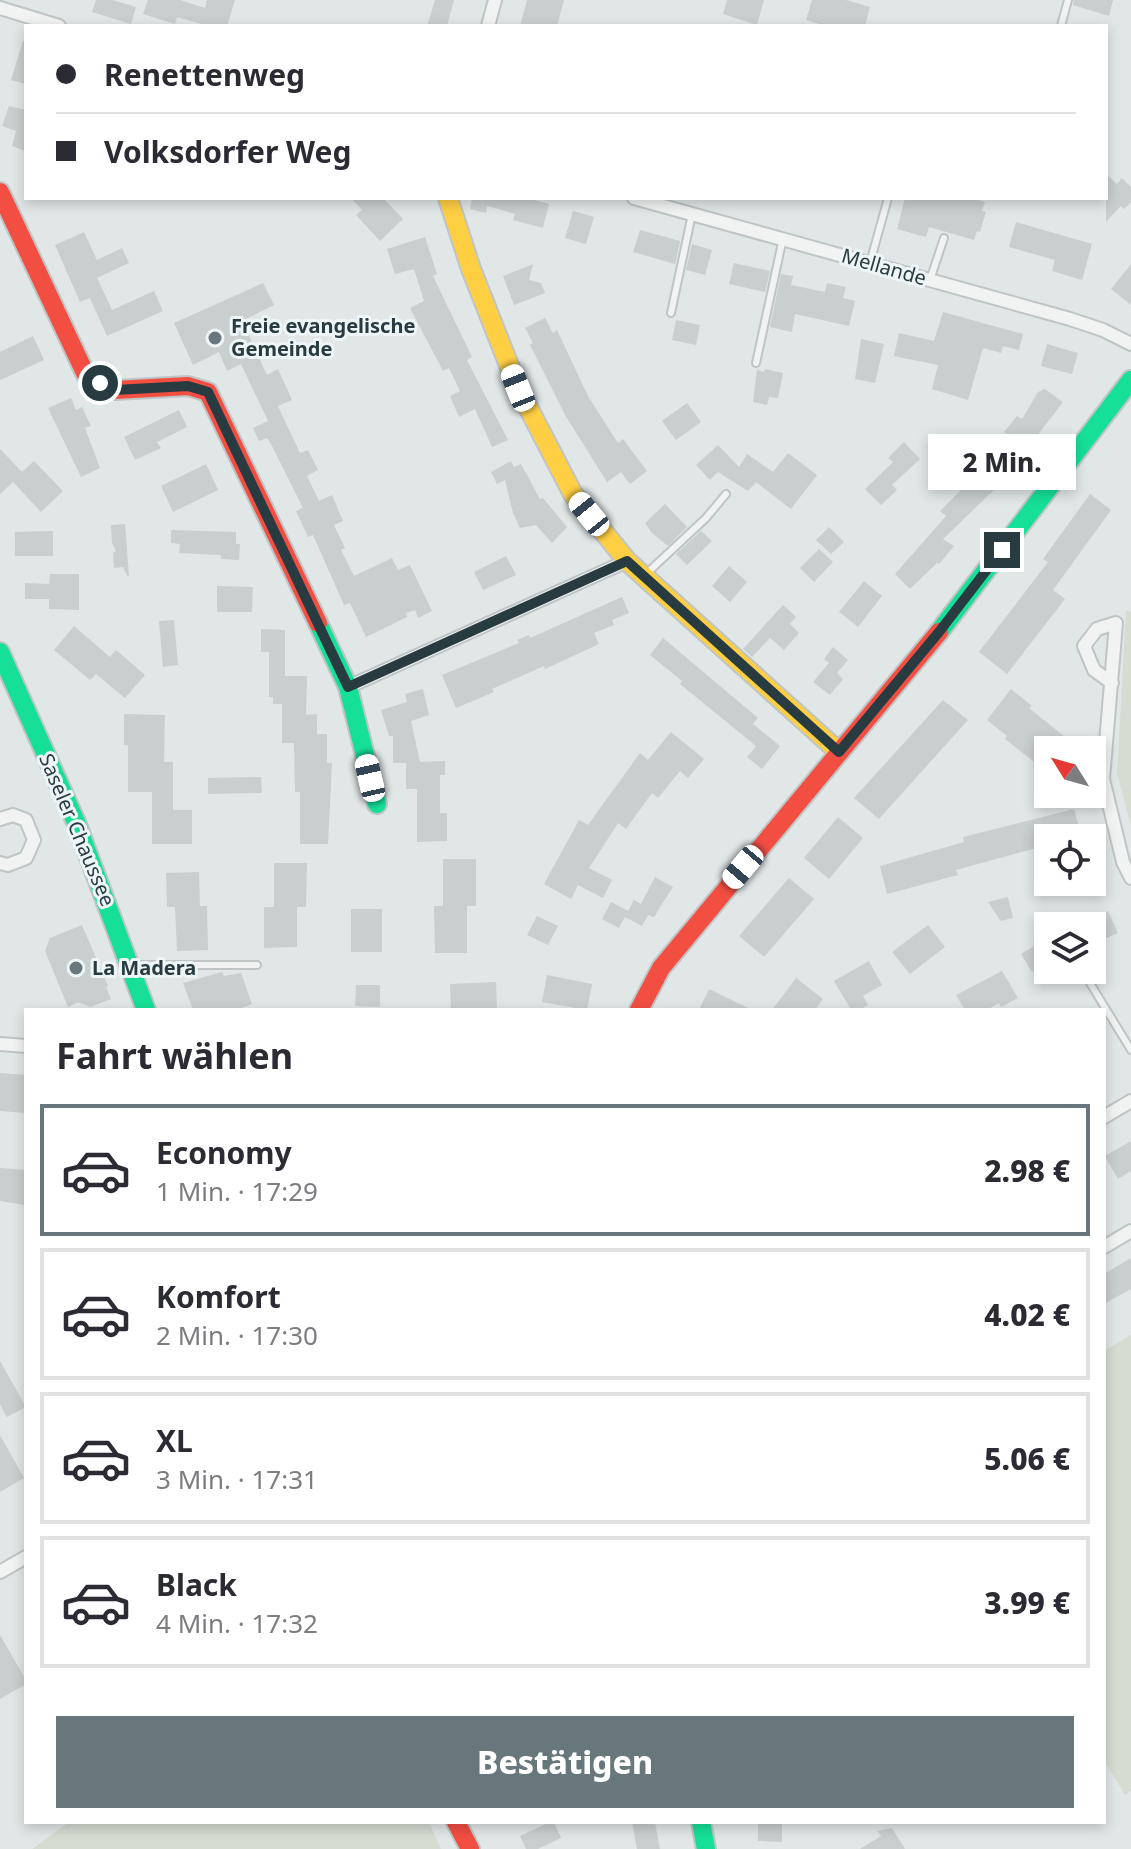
<!DOCTYPE html>
<html lang="de">
<meta charset="utf-8">
<style>
:root{--surface:#fff;--page:#f2f2f3;--text:#2b2b33;--muted:#7c7c81;--line:#e1e1e2;--accent:#68777b}
body{margin:0;font-family:"Noto Sans",sans-serif;background:var(--page);color:var(--text);height:100vh;display:flex;flex-direction:column;font-size:30px;white-space:nowrap}
*{box-sizing:border-box;margin:0}
p{font-size:26px;color:var(--muted)}
.icon{flex:none;width:44px;height:44px;fill:none;stroke:currentColor;stroke-width:2;stroke-linecap:round;stroke-linejoin:round}
.map{position:relative;flex:1;overflow:hidden}
.details{position:absolute;left:24px;top:1008px;width:1082px;height:816px;display:flex;flex-direction:column;background:var(--surface);border-radius:0px;box-shadow:0 4px 12px #0003}
.details>*{flex:none}
.hud{position:absolute;left:24px;top:24px;width:1084px;height:176px;border-radius:0px;box-shadow:0 4px 12px #0003;display:grid;align-content:center;height:176px;padding:0 32px;background:var(--surface)}
.needle{width:52px;rotate:307deg}
.controls{position:absolute;left:1034px;top:736px;display:grid;gap:16px}
.controls a{display:grid;place-items:center;width:72px;height:72px;border-radius:0px;background:var(--surface);box-shadow:0 4px 12px #0003;font-size:40px}
.end{position:absolute;width:36px;height:36px;margin:-18px;border:10px solid #273b41;background:#fff;box-shadow:0 0 0 4px #fff}
.from{border-radius:50%}
.bubble{position:absolute;height:56px;border-radius:0px;background:var(--surface);box-shadow:0 4px 12px #0003;font-size:26px;font-weight:800;line-height:56px;text-align:center}
.car{position:absolute;width:24px;height:48px;margin:-24px -12px;border-radius:10px;box-shadow:0 0 6px 2px #0007;background:linear-gradient(#fff 24%,#345 0 40%,#fff 0 76%,#345 0 86%,#fff 0)}
.hud b{display:flex;align-items:center;gap:28px;height:76px;font-size:30px}
.hud b+b{border-top:2px solid var(--line)}
.hud i{width:20px;height:20px;background:var(--text)}
ul{padding:0;list-style:none}
li{display:flex;align-items:center;gap:24px;height:132px;margin:0 16px 12px;padding:0 16px;border:4px solid var(--line);border-radius:0px}
li div{flex:1}
li b{display:block;font-size:30px}
li em{font-style:normal;font-weight:800}
li.selected{border-color:var(--accent)}
li>.icon{width:72px;height:72px;stroke-width:1.5}
h2{padding:0 32px;font-size:36px;line-height:96px}
.primary-button{display:flex;gap:16px;margin-top:auto;padding:16px 32px}
.primary-button a{flex:1;height:92px;border-radius:0px;background:var(--accent);color:#fff;font-size:32px;font-weight:800;line-height:92px;text-align:center}
.map>svg:first-child{display:block}
.park{fill:#d6dcd1}
.building{fill:#c9cecf}
.lines{fill:none;stroke-linecap:round;stroke-linejoin:round}
.lane-casing{stroke:#bfc4c5;stroke-width:10}
.street-casing{stroke:#bfc4c5;stroke-width:16}
.fast-casing{stroke:#bfc4c5;stroke-width:22}
.slow-casing{stroke:#bfc4c5;stroke-width:22}
.jam-casing{stroke:#bfc4c5;stroke-width:22}
.lane{stroke:#f1f3f3;stroke-width:6}
.street{stroke:#f1f3f3;stroke-width:12}
.fast{stroke:#16e098;stroke-width:18}
.slow{stroke:#ffcf43;stroke-width:18}
.jam{stroke:#f24e42;stroke-width:18}
.route{stroke:#273b41;stroke-width:10}
.poi-dot{fill:#68777b;stroke:#eef5f6;stroke-width:3}
.labels{text-anchor:middle;stroke-width:6;stroke-linejoin:round;paint-order:stroke}
.street-label{font-size:20px;fill:#273b41;stroke:#eef5f6}
.poi-label{font-size:20px;font-weight:bold;fill:#273b41;stroke:#eef5f6;text-anchor:start}
</style>
<div class="map">
<svg width="1131" height="1849" viewBox="0 0 1131 1849">
<rect width="100%" height="100%" fill="#e1e6e7"/>
<!-- park -->
<path class="park" d="M1126,610L1131,612V825L1117,774Z
M1131,1335V1791L1125,1795L1104,1760V1351Z
M69,1822H429L441,1849H32Z"/>
<!-- building -->
<path class="building" d="M96,0H112L136,7L131,24L92,12Z
M148,0H180L205,8L207,0H235L227,26H209L177,17L175,24L143,14Z
M435,0H454L447,26H427Z
M527,0H564L557,26H520Z
M727,0H764L757,25L723,14Z
M812,0H846L870,7L865,26H826L806,20Z
M1074,0H1113L1109,16L1073,5Z
M23,41L26,42V84L11,80Z
M9,106L26,110V151L12,146L16,131L2,126Z
M1106,174L1117,184L1122,178L1131,187V202L1124,209L1121,206L1106,222Z
M351,198H383L403,219L380,241L356,215L362,210Z
M472,198H528L549,204L543,228L513,220L515,214L487,206L486,213L470,209Z
M905,198H971L985,202L982,211L986,212L980,232L977,231L974,240L929,227L926,237L897,229Z
M573,211L594,217L586,244L565,238Z
M1016,222L1092,244L1082,280L1052,271L1055,260L1009,247Z
M640,230L680,241L675,264L633,252Z
M84,232L97,260L122,248L129,263L97,278L112,310L154,291L163,311L107,336L90,298L80,302L55,245Z
M425,237L437,274L433,276L472,357L467,360L508,440L492,447L475,409L459,417L450,396L460,391L449,368L443,371L410,308L424,301L414,269L395,274L387,249Z
M692,244L712,250L705,275L686,270Z
M734,263L770,271L765,292L729,284Z
M533,264L529,280L541,283L545,293L514,305L503,276Z
M1131,264V305L1111,289Z
M781,274L793,276L791,285L825,292L827,283L846,287L843,298L855,301L849,326L795,314L792,332L770,327Z
M263,283L274,305L242,321L267,375L278,369L292,400L278,406L300,453L308,450L318,470L307,476L319,501L332,495L343,521L334,525L345,548L341,550L354,576L392,558L398,570L410,565L432,611L418,618L415,610L406,613L407,617L366,637L350,603L344,605L313,535L308,537L296,511L303,508L272,446L267,438L259,441L253,428L268,421L241,364L227,371L219,352L193,365L174,323Z
M943,312L1023,334L1019,350L1003,346L1001,353L983,348L968,400L932,389L938,365L894,356L899,333L934,341Z
M545,318L553,333L557,330L588,396L618,443L623,439L647,471L630,484L621,472L607,482L565,415L530,345L533,343L525,328Z
M676,320L700,325L696,345L672,340Z
M33,336L44,360L0,380V352Z
M861,339L884,344L875,383L855,379Z
M1047,344L1078,353L1072,374L1041,366Z
M765,369L783,373L778,398L769,397L767,405L753,402L757,370L764,372Z
M1045,389L1063,402L1027,449L1004,432L1017,416L1022,419L1038,392Z
M71,398L76,410L82,407L91,426L85,428L100,468L81,477L48,408Z
M687,403L701,422L676,440L662,421Z
M179,410L187,427L157,442L161,448L135,460L124,437Z
M904,442L920,459L892,485L897,490L881,505L865,489L893,462L888,458Z
M718,445L739,467L747,454L773,472L788,453L817,475L791,509L756,482L748,491L718,472L710,480L696,465Z
M0,449L22,472L34,461L63,491L41,512L13,482L0,494Z
M967,458L996,488L943,539L954,546L939,564L937,563L910,589L895,574L946,516L940,511L966,485L953,472Z
M511,461L514,467L521,464L540,499L543,498L567,527L552,543L536,525L520,528L513,513L505,480L497,484L491,472Z
M206,464L218,490L173,512L161,486Z
M1090,494L1111,510L1053,590L1065,599L1007,674L979,652L1048,562L1043,559Z
M665,504L687,527L668,546L652,533L645,523Z
M125,524L129,576L128,577L123,567L114,568L113,553L116,551L112,543L111,525Z
M829,527L844,542L831,554L816,540Z
M171,530L236,532V544H240L239,560L221,559V555L179,553L180,544L171,543Z
M53,531V556H15V532Z
M701,531L712,541L687,565L676,554Z
M819,549L833,562L814,582L800,568Z
M506,556L516,575L483,590L474,572Z
M729,566L747,582L730,602L712,586Z
M50,574H79V610L49,609V599H25V583L49,584Z
M864,581L882,596L858,627L839,612Z
M217,586L253,587L252,612H217Z
M622,597L629,613L612,620L614,625L594,633L599,644L545,669L544,666L492,689L494,692L456,708L442,675L519,643L517,640L529,635L530,638Z
M783,605L796,617L790,624L799,633L784,650L770,638L752,657L743,649Z
M174,620L178,665L163,667L159,621Z
M74,626L110,657L116,650L145,675L125,698L96,674L90,680L54,650Z
M261,629L285,630V676H307L306,715L317,714V734H327V763H332L328,844H300V792H295L294,743H282V704H273V697H269V652H261Z
M663,638L758,718L753,724L780,746L762,769L747,757L756,746L680,684L682,681L650,655Z
M833,647L848,660L837,673L843,679L830,695L813,682L829,663L824,659Z
M423,689L429,715L411,721L420,762L445,761V775H440V813H447V841L417,842V789H406V763H393V736H389L381,710L407,702L405,694Z
M1011,689L1032,706L1029,708L1070,741L1064,750H1048V773L1005,739L1007,736L987,720Z
M943,700L968,720L879,819L854,798Z
M124,714L165,715L164,762H173V810H192V844H152V792H128V745H124Z
M671,732L704,759L688,778L680,771L658,798L652,793L626,829L618,823L589,868L612,880L603,898L578,885L571,899L544,884L579,820L588,825L640,753L648,760Z
M261,777L262,793L208,794V778Z
M1074,809L1082,838H1037L1040,847L956,870L958,875L887,894L880,866L964,842L963,837Z
M838,817L863,838L829,879L804,858Z
M443,859H476V906H467V953H435L434,906H443Z
M274,863H307L306,907H297V947L264,948V907H274Z
M199,872L200,906H207L208,950L177,951L175,907H167L166,873Z
M655,877L673,887L654,917L648,915L642,926L625,917L634,900L641,904Z
M789,878L814,899L764,957L739,936Z
M1008,897L1013,918L1001,921L988,902Z
M611,902L628,911L619,928L602,919Z
M351,909H382V952H351Z
M1108,911L1118,933L1092,945V918Z
M537,916L558,926L548,945L527,935Z
M82,925L108,986L106,987L111,999L90,1007L78,1002L68,1007L45,951L50,938Z
M928,925L945,947L910,974L892,952Z
M1048,938V963L1032,972L1021,954Z
M869,961L882,985L863,996L868,1005L859,1010H851L834,981Z
M1002,971L1018,998L1001,1007L999,1003L987,1010H965L956,995Z
M222,972L224,976L241,973L252,1004L236,1010H193L183,983Z
M547,975L592,984L587,1010L542,1002Z
M796,978L823,999L815,1010H772Z
M496,982L497,1010H451L450,984Z
M356,985H380V1007L355,1006Z
M709,989L752,1010H699Z
M0,1073L26,1075V1113L0,1111Z
M1131,1141V1171L1118,1179L1105,1156Z
M0,1168L26,1170L24,1205L0,1201Z
M1131,1258V1289L1104,1304V1274Z
M0,1361L26,1407L7,1417L0,1405Z
M0,1435L24,1478L0,1492Z
M0,1635L26,1680V1684L0,1699Z
M550,1822H554L561,1838L538,1849H526L520,1836Z
M632,1822H655L660,1849H637Z
M758,1822H782V1842L758,1841Z
M892,1828L905,1849H860L881,1836L877,1831Z"/>
<g class="lines">
<!-- lane casing -->
<g class="lane-casing">
<path id="lane" d="M1061,26L1068,0
M870,263L888,198
M930,280L944,238
M671,313L692,214
M756,363L783,238
M646,574L706,518L726,494
M133,965H257
M1082,970L1131,1050"/>
</g>
<!-- street casing -->
<g class="street-casing">
<path id="street" d="M0,8L59,26
M488,26L495,0
M634,198L1070,319L1103,330L1131,344
M1112,683L1094,670L1084,646L1097,629L1116,623L1103,779L1123,862L1131,878
M348,687L627,561
M0,819L13,815L26,820L34,840L26,858L8,865L0,863
M0,1044L26,1046
M1104,1117L1131,1101
M1104,1247L1131,1231
M0,1572L26,1557"/>
</g>
<!-- fast casing -->
<g class="fast-casing">
<path id="fast" d="M318,623L348,687L377,804
M939,632L1131,380
M0,652L76,822L146,1010
M701,1822L706,1849"/>
</g>
<!-- slow casing -->
<g class="slow-casing">
<path id="slow" d="M448,198L471,269L518,388L573,494L627,561L839,752"/>
</g>
<!-- jam casing -->
<g class="jam-casing">
<path id="jam" d="M0,192L86,375L115,390L188,386L208,392L318,623
M639,1010L661,968L939,632
M456,1822L470,1849"/>
</g>
<!-- lane -->
<use href="#lane" class="lane"/>
<!-- street -->
<use href="#street" class="street"/>
<!-- fast -->
<use href="#fast" class="fast"/>
<!-- slow -->
<use href="#slow" class="slow"/>
<!-- jam -->
<use href="#jam" class="jam"/>
</g>
<g class="lines">
<!-- route -->
<path class="route" d="M100,383L115,390L188,386L208,392L348,687L627,561L839,752L939,632L1002,550"/>
</g>
<!-- markers -->
<g class="poi-dot">
<circle cx="215" cy="338" r="8"/>
<circle cx="76" cy="968" r="8"/>
</g>
<g class="labels">
<!-- street labels -->
<g class="street-label">
<text transform="translate(884 267) rotate(16)" y="7">Mellande</text>
<text transform="translate(77 830) rotate(67)" y="7">Saseler Chaussee</text>
</g>
<!-- poi labels -->
<g class="poi-label">
<text x="231" y="333">Freie evangelische<tspan x="231" dy="23">Gemeinde</tspan></text>
<text x="92" y="975">La Madera</text>
</g>
</g>
</svg>
<div class="controls">
<a><svg class="needle" viewBox="-14 -14 28 28"><path d="M0-13l5 13h-10z" fill="#e53935"/><path d="M0 13l5-13h-10z" fill="#7c7c81"/></svg></a>
<a><svg class="icon" aria-label="locate" viewBox="0 0 24 24"><circle cx="12" cy="12" r="6"/><path d="M12 2v4M12 18v4M2 12h4M18 12h4"/></svg></a>
<a><svg class="icon" aria-label="layers" viewBox="0 0 24 24"><path d="M12 4l9 5-9 5-9-5zM3 14l9 5 9-5"/></svg></a>
</div>
<i class="end from" style="left:100px;top:383px"></i>
<i class="end" style="left:1002px;top:550px"></i>
<div class="bubble" style="left:928px;top:434px;width:148px">2 Min.</div>
<i class="car" style="left:518px;top:388px;rotate:338deg"></i>
<i class="car" style="left:589px;top:514px;rotate:321deg"></i>
<i class="car" style="left:370px;top:778px;rotate:347deg"></i>
<i class="car" style="left:743px;top:867px;rotate:220deg"></i>
<div class="hud">
<b><i class="from"></i>Renettenweg</b>
<b><i></i>Volksdorfer Weg</b>
</div>
<section class="details">
<h2>Fahrt wählen</h2>
<ul>
<li class="selected"><svg class="icon" aria-label="car" viewBox="0 0 24 24"><path d="M5 17H2v-5l4-1 3-4h7l3 4 3 1v5h-3M9 17h6M6 11h13"/><circle cx="7" cy="17" r="2"/><circle cx="17" cy="17" r="2"/></svg><div><b>Economy</b><p>1 Min. · 17:29</p></div><em>2.98 €</em></li>
<li><svg class="icon" aria-label="car" viewBox="0 0 24 24"><path d="M5 17H2v-5l4-1 3-4h7l3 4 3 1v5h-3M9 17h6M6 11h13"/><circle cx="7" cy="17" r="2"/><circle cx="17" cy="17" r="2"/></svg><div><b>Komfort</b><p>2 Min. · 17:30</p></div><em>4.02 €</em></li>
<li><svg class="icon" aria-label="car" viewBox="0 0 24 24"><path d="M5 17H2v-5l4-1 3-4h7l3 4 3 1v5h-3M9 17h6M6 11h13"/><circle cx="7" cy="17" r="2"/><circle cx="17" cy="17" r="2"/></svg><div><b>XL</b><p>3 Min. · 17:31</p></div><em>5.06 €</em></li>
<li><svg class="icon" aria-label="car" viewBox="0 0 24 24"><path d="M5 17H2v-5l4-1 3-4h7l3 4 3 1v5h-3M9 17h6M6 11h13"/><circle cx="7" cy="17" r="2"/><circle cx="17" cy="17" r="2"/></svg><div><b>Black</b><p>4 Min. · 17:32</p></div><em>3.99 €</em></li>
</ul>
<div class="primary-button"><a>Bestätigen</a></div>
</section>
</div>
